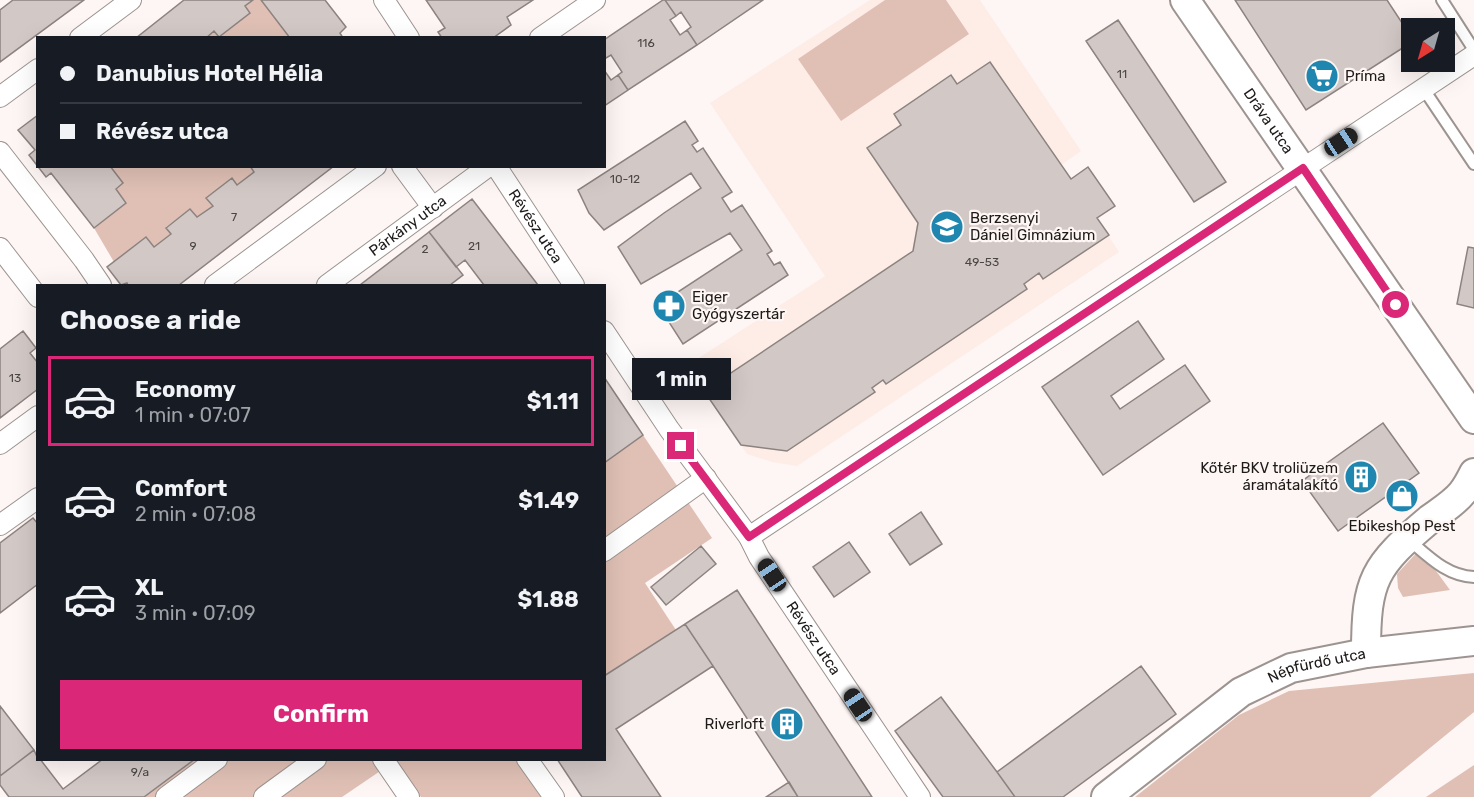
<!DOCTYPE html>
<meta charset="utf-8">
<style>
:root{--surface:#171b24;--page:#242831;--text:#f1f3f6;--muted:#9ea1a6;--line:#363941;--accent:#db2777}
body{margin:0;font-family:Rubik,sans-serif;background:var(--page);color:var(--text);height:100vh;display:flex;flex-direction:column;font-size:22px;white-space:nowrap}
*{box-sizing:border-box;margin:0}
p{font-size:20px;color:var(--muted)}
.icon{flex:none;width:33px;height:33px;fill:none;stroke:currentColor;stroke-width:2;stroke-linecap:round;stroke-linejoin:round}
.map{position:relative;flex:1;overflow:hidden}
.panel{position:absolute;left:36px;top:284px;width:570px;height:477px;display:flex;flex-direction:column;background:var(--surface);border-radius:0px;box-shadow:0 6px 24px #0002}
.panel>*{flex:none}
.guide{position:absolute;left:36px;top:36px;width:570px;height:132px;border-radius:0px;box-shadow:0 6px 24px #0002;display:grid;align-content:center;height:132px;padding:0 24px;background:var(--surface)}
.needle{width:39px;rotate:217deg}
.buttons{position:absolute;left:1401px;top:18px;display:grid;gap:12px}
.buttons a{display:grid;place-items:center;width:54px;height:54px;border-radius:0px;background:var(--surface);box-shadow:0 6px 24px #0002;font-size:30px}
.end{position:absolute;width:27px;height:27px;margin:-14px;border:8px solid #db2777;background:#fff;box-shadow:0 0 0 3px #fff}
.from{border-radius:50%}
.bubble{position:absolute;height:42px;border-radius:0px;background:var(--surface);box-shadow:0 6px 24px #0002;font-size:20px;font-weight:700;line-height:42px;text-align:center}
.car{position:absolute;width:18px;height:36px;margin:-18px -9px;border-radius:8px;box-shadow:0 0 4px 2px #0007;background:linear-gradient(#222 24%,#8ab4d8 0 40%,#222 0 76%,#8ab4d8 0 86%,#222 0)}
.guide b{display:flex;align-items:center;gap:21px;height:57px;font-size:22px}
.guide b+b{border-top:2px solid var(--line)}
.guide i{width:15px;height:15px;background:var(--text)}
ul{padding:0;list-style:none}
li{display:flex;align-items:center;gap:18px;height:90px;margin:0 12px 9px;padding:0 12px;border:3px solid transparent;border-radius:0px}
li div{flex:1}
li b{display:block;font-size:22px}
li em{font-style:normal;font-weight:700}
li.selected{border-color:var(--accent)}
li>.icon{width:54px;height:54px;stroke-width:1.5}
h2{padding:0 24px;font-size:27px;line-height:72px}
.button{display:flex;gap:12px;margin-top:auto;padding:12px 24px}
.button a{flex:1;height:69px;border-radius:0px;background:var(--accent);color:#fff;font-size:24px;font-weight:700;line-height:69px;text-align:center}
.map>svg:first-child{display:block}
.built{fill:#feece6}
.green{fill:#e0c0b5}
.building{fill:#d2c8c5;stroke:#8c8380;stroke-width:1.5}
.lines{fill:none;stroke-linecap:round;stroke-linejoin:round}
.lane-casing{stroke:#9d9491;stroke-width:14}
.street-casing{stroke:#9d9491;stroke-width:22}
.secondary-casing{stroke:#9d9491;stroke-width:32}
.lane{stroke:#fff;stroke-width:10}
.street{stroke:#fff;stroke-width:20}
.secondary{stroke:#fff;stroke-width:28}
.route{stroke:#db2777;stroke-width:8}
.labels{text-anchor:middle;stroke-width:4.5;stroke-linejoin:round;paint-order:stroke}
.number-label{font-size:12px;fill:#4a4644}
.poi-label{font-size:15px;fill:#1d1a19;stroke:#fef6f4;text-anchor:start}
.street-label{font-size:15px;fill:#1d1a19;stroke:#fef6f4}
</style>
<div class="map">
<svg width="1474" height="797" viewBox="0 0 1474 797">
<rect width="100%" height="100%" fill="#fef6f4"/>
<!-- built -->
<path class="built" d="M870,0H980L1081,151L1061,165L1071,179L1115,206L1097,218L1119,252L797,466L772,462L747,454L702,388L688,365L825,276L710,103Z"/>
<!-- green -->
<path class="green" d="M253,0H261L290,37L206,38L214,31L219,37L249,13L245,6Z
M885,0H946L969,34L841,121L798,59Z
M250,166L254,172L237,185L232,178L207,198L213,206L197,217L190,209L166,227L171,234L154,247L146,237L114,262L94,228L126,203L116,189L123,183L110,167Z
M643,435L712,538L645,583L676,630L605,676L604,463Z
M1420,549L1450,590L1403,597L1398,588L1397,574Z
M1474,673V712L1370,797H1135L1239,715L1289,691Z
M195,759H515L541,797H421L395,761L342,797H144Z
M1474,765V797H1426Z"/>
<!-- building -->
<path class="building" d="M13,0H84L0,62V10Z
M184,0H253L245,6L250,13L219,37L214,31L206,38H136Z
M261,0H325L346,27L340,33L343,38H290Z
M426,0H533L507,17L511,25L493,38H442L438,32L445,28Z
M663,0H665L676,16L670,20L680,35L687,30L697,45L628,90L618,75L622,72L611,55L606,58L604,56V40Z
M665,0H763L697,45L687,30L691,27L681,12L676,16Z
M1235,0H1387L1412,38V42L1306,110Z
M1118,20L1226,182L1194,202L1086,41Z
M990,62L1071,179L1088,167L1115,206L1097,218L1109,235L1043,279L1039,273L1024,284L1027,289L886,384L883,380L872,388L875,392L787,451L741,445L704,391L913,251L918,223L867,148L901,125L894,114L951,75L957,84Z
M604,70L611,80L618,75L628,90L604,106Z
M38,115V166H110L123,183L116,189L126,203L94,228L51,173L46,177L29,155L35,150L18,130Z
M685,121L698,141L692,145L697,152L703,148L732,192L722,198L731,212L742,205L772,251L767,254L774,265L780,262L788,275L683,344L658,305L742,250L730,233L641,284L618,247L664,213L701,188L691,173L604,230L589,213L578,190Z
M250,166H334L179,285H128L127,283L121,285L107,267L146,237L154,247L171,234L166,228L190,209L197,217L213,206L206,198L232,178L237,185L254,172Z
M472,199L538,285H484L465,260L456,267L429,232Z
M429,232L463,275L450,285H360Z
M1468,247L1474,248V308L1457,304Z
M1138,321L1164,359L1111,396L1120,409L1185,365L1210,401L1103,475L1042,387Z
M23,331L36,348L30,353L38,363V389L0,418V349Z
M604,377L643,435L604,463Z
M1383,423L1419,473L1338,531L1302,481Z
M921,512L942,544L910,565L889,534Z
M33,518L38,524V584L0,613V543Z
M849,542L870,572L834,597L813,567Z
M701,546L716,564L666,605L651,587Z
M737,590L872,797H798L713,666L685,624Z
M685,624L713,666L616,729L661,797H582L557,759H604V676Z
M1141,666L1176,714L1063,797H1015L997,772Z
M941,697L997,772L1015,797H943L895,731Z
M0,706L34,750L0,776Z
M34,750L38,759H40L63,789L103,759H195L144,797H9L0,785V776Z
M789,782L798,797H766Z"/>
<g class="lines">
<!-- lane casing -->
<g class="lane-casing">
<path id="lane" d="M1442,0L1474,50
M1423,88L1474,164
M1409,540C1429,557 1447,576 1474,577"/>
</g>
<!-- street casing -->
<g class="street-casing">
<g id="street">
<path d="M384,0L409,38"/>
<path d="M80,38L131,0"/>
<path d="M540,38L595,0"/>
<path d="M0,97L38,69"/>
<path d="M0,152L84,260L101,285"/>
<path d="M402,166L433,208"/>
<path id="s1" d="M496,166L574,285"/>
<path d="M0,248L38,297"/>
<path d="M215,285L376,166"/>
<path id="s2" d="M327,285L489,166"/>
<path id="s3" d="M604,331L669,429L749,537L759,557L920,797"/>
<path d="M0,444L38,416"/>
<path d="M0,525L38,498"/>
<path d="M749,537L1474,55"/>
<path d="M604,551L706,478"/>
<path d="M383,759L409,797"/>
<path d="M527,759L554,797"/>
<path d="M166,797L217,759"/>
<path d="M264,797L316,759"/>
</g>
</g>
<!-- secondary casing -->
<g class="secondary-casing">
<g id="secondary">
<path id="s4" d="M1185,0L1474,419"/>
<path d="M1366,653C1366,579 1374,566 1430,519C1441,511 1454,503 1462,493C1467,487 1471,479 1474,473"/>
<path id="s5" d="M1106,797L1241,692L1291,668L1366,653L1474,641"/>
</g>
</g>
<!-- lane -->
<use href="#lane" class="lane"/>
<!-- street -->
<use href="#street" class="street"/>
<!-- secondary -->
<use href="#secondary" class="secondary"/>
</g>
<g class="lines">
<!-- route -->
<path class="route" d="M681,446L749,537L1303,168L1396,305"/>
</g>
<!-- icons -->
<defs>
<g id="supermarket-disc" transform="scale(1.725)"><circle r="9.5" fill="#1e86af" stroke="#fef6f4"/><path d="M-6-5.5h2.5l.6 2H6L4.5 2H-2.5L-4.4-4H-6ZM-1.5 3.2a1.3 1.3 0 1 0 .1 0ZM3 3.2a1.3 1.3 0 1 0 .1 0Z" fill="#fff"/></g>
<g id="school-disc" transform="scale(1.725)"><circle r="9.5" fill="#1e86af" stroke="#fef6f4"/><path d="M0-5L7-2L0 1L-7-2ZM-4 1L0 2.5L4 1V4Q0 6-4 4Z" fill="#fff"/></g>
<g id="pharmacy-disc" transform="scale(1.725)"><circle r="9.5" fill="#1e86af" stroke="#fef6f4"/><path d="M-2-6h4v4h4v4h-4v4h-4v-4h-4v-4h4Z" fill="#fff"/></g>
<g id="building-disc" transform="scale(1.725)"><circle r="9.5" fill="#1e86af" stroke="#fef6f4"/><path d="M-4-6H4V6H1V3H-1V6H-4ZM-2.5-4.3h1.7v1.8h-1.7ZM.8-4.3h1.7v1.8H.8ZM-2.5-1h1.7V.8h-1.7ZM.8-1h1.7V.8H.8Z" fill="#fff"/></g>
<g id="shop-disc" transform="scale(1.725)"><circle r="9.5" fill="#1e86af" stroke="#fef6f4"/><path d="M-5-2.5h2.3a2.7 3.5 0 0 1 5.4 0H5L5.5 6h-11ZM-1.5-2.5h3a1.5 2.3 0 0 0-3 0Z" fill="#fff"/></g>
</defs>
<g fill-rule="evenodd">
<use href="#supermarket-disc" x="1322" y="76"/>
<use href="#school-disc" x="947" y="227"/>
<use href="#pharmacy-disc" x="669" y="306"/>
<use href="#building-disc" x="1361" y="477"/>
<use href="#shop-disc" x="1402" y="496"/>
<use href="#building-disc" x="787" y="724"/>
</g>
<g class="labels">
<!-- number labels -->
<g class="number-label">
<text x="646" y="47">116</text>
<text x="1122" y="78">11</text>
<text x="625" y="183">10-12</text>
<text x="234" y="221">7</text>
<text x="193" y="250">9</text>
<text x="474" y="250">21</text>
<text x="425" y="253">2</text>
<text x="982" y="266">49-53</text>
<text x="15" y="382">13</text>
<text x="140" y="776">9/a</text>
</g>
<!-- poi labels -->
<g class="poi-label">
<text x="1345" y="81">Príma</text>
<text x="970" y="223">Berzsenyi<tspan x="970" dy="17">Dániel Gimnázium</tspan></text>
<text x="692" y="302">Eiger<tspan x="692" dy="17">Gyógyszertár</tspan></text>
<text x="1338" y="473" text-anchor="end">Kőtér BKV troliüzem<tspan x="1338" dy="17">áramátalakító</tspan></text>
<text x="1402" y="531" text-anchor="middle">Ebikeshop Pest</text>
<text x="764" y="729" text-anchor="end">Riverloft</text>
</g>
<!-- street labels -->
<g class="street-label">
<text dy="5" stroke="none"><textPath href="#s4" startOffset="147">Dráva utca</textPath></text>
<text dy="5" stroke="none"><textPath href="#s2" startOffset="100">Párkány utca</textPath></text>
<text dy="5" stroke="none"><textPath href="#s1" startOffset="72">Révész utca</textPath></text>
<text dy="5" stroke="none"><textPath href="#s3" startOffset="372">Révész utca</textPath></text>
<text dy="5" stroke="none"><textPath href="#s5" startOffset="252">Népfürdő utca</textPath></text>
</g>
</g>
</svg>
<div class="buttons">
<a><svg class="needle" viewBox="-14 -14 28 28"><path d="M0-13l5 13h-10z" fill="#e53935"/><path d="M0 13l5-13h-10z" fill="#9ea1a6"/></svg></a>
</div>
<i class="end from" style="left:1396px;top:305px"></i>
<i class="end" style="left:681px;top:446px"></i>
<div class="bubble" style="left:632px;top:358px;width:99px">1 min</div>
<i class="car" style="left:1341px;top:142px;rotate:57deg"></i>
<i class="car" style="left:772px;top:575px;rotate:326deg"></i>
<i class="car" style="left:858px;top:705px;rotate:326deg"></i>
<div class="guide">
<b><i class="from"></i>Danubius Hotel Hélia</b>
<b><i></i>Révész utca</b>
</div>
<section class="panel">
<h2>Choose a ride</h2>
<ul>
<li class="selected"><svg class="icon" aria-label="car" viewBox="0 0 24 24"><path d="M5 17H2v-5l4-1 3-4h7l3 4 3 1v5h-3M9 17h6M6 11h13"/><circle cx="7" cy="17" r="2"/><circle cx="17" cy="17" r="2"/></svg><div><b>Economy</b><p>1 min · 07:07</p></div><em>$1.11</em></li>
<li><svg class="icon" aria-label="car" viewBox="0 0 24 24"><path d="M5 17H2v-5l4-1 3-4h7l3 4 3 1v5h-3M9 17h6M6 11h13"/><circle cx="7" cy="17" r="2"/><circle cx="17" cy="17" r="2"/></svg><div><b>Comfort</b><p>2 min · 07:08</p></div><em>$1.49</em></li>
<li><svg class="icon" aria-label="car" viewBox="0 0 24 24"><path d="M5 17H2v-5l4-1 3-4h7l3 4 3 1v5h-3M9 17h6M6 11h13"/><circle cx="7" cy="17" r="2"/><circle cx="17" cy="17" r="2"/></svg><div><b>XL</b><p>3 min · 07:09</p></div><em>$1.88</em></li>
</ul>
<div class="button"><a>Confirm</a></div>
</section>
</div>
